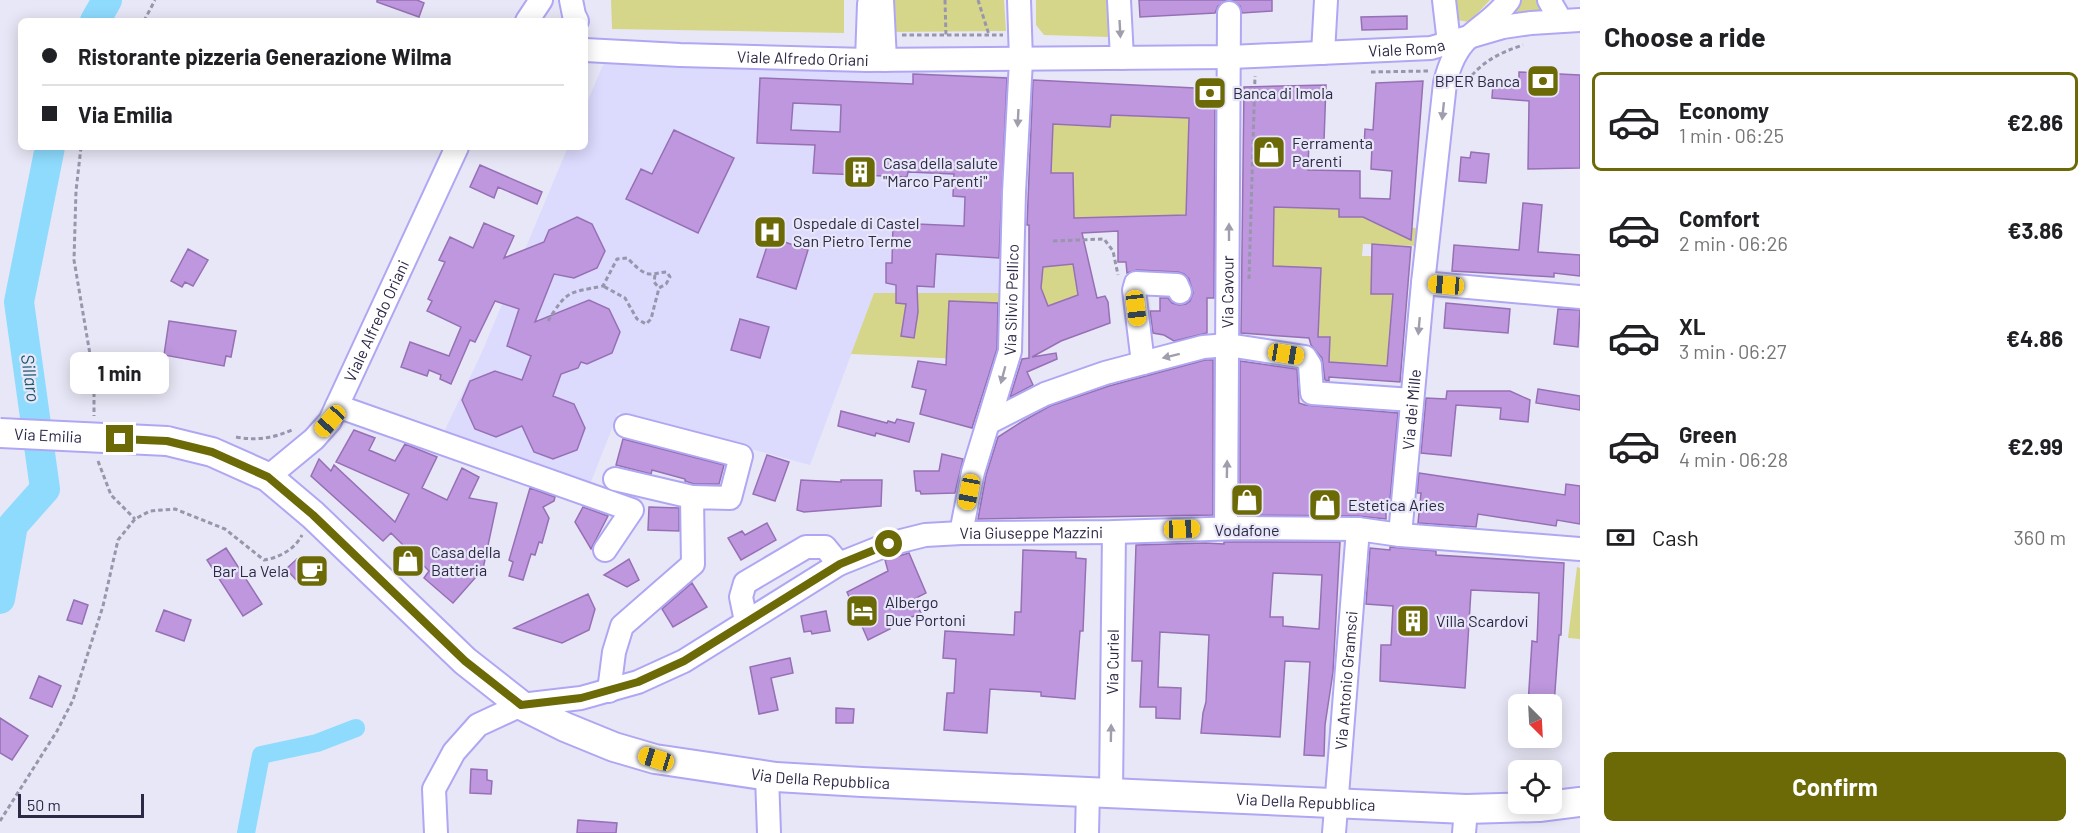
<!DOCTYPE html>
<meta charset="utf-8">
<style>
:root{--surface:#fff;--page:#f6f6f6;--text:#202124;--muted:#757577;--line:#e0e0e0;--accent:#6c6a07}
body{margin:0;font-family:Barlow,sans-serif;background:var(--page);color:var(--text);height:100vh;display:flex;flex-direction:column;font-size:22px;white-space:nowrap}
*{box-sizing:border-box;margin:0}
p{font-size:20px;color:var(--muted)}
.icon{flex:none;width:33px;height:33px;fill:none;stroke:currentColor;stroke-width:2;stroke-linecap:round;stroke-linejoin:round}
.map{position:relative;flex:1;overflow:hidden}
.sheet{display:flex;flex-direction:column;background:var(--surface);width:510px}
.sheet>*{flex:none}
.top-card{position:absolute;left:18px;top:18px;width:570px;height:132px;border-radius:9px;box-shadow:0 3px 15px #0003;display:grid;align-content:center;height:132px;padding:0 24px;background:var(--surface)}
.needle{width:39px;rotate:156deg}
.tools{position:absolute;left:1508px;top:694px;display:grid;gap:12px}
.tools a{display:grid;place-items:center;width:54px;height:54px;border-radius:9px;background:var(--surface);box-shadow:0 3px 15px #0003;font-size:30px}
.scale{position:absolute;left:18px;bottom:15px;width:126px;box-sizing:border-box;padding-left:6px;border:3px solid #2c2846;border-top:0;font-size:16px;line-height:21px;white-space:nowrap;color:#2c2846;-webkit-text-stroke:4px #e8e7f7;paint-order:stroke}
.end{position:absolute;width:27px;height:27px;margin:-14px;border:8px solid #6c6a07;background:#fff;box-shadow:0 0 0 3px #fff}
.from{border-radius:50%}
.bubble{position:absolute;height:42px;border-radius:9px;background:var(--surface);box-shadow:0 3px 15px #0003;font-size:20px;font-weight:700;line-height:42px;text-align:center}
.car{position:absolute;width:18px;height:36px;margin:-18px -9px;border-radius:8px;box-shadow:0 0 4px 2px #0007;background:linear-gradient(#f5c518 24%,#345 0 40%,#f5c518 0 76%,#345 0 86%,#f5c518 0)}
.top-card b{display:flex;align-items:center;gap:21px;height:57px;font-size:22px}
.top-card b+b{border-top:2px solid var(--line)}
.top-card i{width:15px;height:15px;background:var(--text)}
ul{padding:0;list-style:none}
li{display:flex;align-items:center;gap:18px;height:99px;margin:0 12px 9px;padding:0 12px;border:3px solid transparent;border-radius:9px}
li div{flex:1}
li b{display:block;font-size:22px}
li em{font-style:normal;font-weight:700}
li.on{border-color:var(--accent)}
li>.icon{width:54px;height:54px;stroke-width:1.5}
h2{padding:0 24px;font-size:27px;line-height:72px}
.pay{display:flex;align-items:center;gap:15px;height:66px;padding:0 24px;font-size:22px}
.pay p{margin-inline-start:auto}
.cta{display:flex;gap:12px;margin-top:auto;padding:12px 24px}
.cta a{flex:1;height:69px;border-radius:9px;background:var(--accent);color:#fff;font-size:24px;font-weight:700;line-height:69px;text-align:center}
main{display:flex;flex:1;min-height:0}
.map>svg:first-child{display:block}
.built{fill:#dcdafd}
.green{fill:#d5d68a}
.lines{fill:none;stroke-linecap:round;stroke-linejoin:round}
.canal{stroke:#8edbfe;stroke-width:18}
.river{stroke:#8edbfe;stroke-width:30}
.building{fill:#be97de;stroke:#9670b4;stroke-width:1.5;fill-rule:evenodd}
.minor-casing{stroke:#afa7f3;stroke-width:26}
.major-casing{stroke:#afa7f3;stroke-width:32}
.path{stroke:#9896ac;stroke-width:3;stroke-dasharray:4.5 3;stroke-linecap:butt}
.minor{stroke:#fff;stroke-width:22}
.major{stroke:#fff;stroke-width:28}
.major-bridge-casing{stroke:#afa7f3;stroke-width:32;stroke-linecap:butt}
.major-bridge{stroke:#fff;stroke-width:28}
.oneway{fill:#a09eac}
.route{stroke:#6c6a07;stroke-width:8}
.labels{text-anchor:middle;stroke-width:4.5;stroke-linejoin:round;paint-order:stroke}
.street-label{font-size:16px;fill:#2c2846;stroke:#e8e7f7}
.poi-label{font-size:16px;fill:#2c2846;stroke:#e8e7f7;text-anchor:start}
.water-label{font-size:18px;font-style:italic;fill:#1c5870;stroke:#e8e7f7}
</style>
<main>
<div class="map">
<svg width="1580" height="833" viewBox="0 0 1580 833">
<rect width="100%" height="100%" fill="#e8e7f7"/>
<!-- built -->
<path class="built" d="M604,63L1012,76L1008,295L874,293L810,465L618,413L589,487L444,432L482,352L568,147H585V107Z"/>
<!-- green -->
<path class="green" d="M611,0H844V33L612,29Z
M889,0H1004L1006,31L890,32Z
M1036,0H1109V37L1044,35L1036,25Z
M1451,0H1490L1469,22L1457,20Z
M1519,0H1540L1543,12L1510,17Z
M1189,112L1186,215L1074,218L1073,174L1051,173L1053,124L1110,127L1111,115L1179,118Z
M1274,207L1339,209V217H1363L1383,227L1420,228L1419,246L1363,244L1362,256H1372L1371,294H1393L1387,366L1329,362L1330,338L1318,337L1321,281H1305L1273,266Z
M1073,264L1078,295L1048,306L1036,279L1043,267Z
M874,293H1013L1007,361L851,354Z
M1577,567L1580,568V639L1568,638Z"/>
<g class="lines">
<!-- canal -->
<path class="canal" d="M246,833L261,755L317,743L356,728"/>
<!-- river -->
<path class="river" d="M95,21L107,0
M0,599L13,525L45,489L19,302L50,147"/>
</g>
<!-- building -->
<path class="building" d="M377,0H417L424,3L419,17L377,2Z
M1139,0H1227L1218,6L1215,13L1140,17Z
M1231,0H1272V11L1242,13L1240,6Z
M1407,16V29L1362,30L1361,17Z
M1519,72L1580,75V168L1528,169L1529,101L1492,98L1493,83L1519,84Z
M913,74L1007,78L999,258L936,254L934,287L917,286L918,312L914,338L901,336L906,304L896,303V285L886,283V263H892L893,223L964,226L965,197L953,196L954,174L908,172L907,177L813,173L815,145L757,143L760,78L913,84ZM793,103L841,105L840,132L791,130Z
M1033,80L1215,89L1214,298H1207V333L1174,341L1164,335L1153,333L1150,311H1160V298H1168L1172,303L1179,305L1186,304L1190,301L1193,293L1189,279L1184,274L1178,272L1137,270L1127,273L1126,262H1118V231L1082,233L1097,298L1105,296L1108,302L1110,323L1061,341L1032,357L1056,353L1057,359L1027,372L1033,385L1010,397L1022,359L1029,358V225H1027ZM1111,115L1189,118L1186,215L1074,218L1073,173H1051L1053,124L1110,127ZM1073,264L1078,295L1048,306L1041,288L1043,267Z
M1423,81L1411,240L1363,217H1339V209L1274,207L1273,266L1321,268L1318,337H1330L1329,362L1387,366L1393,294H1371L1372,244L1411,247L1400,382L1329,377V381L1325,380L1322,358L1311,345L1309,338L1241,333L1244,87L1326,85L1324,141L1309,140L1308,170L1360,171V198L1390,199L1392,171L1371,169L1372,146L1364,145L1365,129L1373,130L1376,83Z
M674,130L734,158L698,233L626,199L641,169L652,174Z
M1471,152L1489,154L1486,183L1459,181L1461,157L1470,158Z
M480,165L542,192L537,204L498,187L494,198L470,187Z
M1523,203L1542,205L1538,252L1580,255V276L1554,273V277L1452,271L1454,245L1519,250Z
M577,217L592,224L605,251L597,268L574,278L554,274L535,322L589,300L609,309L620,332L612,353L587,364L581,362L578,368L561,374L553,396L574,404L585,428L577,450L553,459L534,452L522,426L496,437L475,429L462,400L470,381L495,371L522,380L531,356L507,346L519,309L495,301L475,342L470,340L451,384L440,379L441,375L429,370L427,376L401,367L410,342L449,356L461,327L427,311L432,301L428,299L445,262L439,260L450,237L473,248L484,223L514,236L504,258L544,242L549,230Z
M770,237L808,250L796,289L757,277Z
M188,249L208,260L193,286L185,282L182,287L171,281Z
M949,301L998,303L997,349L972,428L920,414L926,390L912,387L918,361L946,365Z
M1446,303L1510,309L1508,333L1444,328Z
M1558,309L1580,310L1578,347L1554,344Z
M740,319L769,327L760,358L731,350Z
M169,321L236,331L231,357L226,356L224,366L164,355Z
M1205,360H1213V515L978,519L986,475L998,437L1023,421L1050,406L1109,386Z
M1240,361L1297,369L1299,403L1305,405L1398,413L1389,510H1386V519L1358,516L1240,515Z
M1538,389L1580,396V410L1536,403Z
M1447,391H1510L1530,400L1528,422L1500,419L1501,408L1456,405L1451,456L1421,453L1426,398L1446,399Z
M841,411L887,423L888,421L895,423L897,419L914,423L909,442L876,433L875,436L838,426Z
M354,430L375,438L369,450L395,461L405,444L437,457L422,488L447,500L462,468L479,477L469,498L497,503L483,569L453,603L424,578L429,571L391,533L383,541L311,476L319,459L331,471L334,465L395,522L409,494L336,462Z
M623,439L724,465L719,484H694L685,481V479L652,470L651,474L616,465Z
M942,454L963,459L955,493L921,494L920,491H916L914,471H939Z
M767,455L789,462L775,501L753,494Z
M1419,473L1565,495L1566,484L1580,486V524L1557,520L1556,526L1478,514L1476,527L1418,523L1421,493H1417Z
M801,480L841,482V480H882L881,506L804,512L797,510Z
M530,488L555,497L554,501L543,507L549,518L542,543L539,542L535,555L531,554L523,580L509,576L513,562L509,560Z
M583,507L608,516L591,549L575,522Z
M649,507L679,508V531L648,530Z
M767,523L776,540L741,560L728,538L742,531L745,535Z
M1224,542H1340L1333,672L1325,725L1324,756L1304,755L1310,662L1285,661L1280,737L1201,733L1203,713L1206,702L1209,635L1160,632L1158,687L1181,688L1180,719L1156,718V707H1140L1142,661H1132L1136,545L1205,543L1224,544ZM1273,573L1322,575L1319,629L1283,626V617H1270Z
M1390,547L1436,551V555L1564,563L1561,635H1559L1554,705H1528L1532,641L1537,642L1539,593L1471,590L1465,688L1380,681L1381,645H1391L1393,606L1366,604L1370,548L1390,550Z
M226,548L262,604L243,616L207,560Z
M1023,550L1076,552V558L1086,559L1083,631H1080L1075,699L1041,696V692L990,689L987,733L944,730L947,693H954L956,659L943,658L945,631L1014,635L1015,612H1021Z
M909,553L926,593L914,599L921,613L889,627L890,629L868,640L847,592L888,571L885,560Z
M297,559L311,574L300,584L286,569Z
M629,559L639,580L627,587L604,575Z
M692,583L707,607L673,627L662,609Z
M588,594L595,609L589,630L562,643L514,628Z
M74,600L88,605L82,624L67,620Z
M164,610L191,620L184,641L156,631Z
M826,611L830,631L812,634L811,631L804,632L801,616Z
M790,658L793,673L771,678L778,710L759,714L750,667Z
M39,676L61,686L52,707L30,698Z
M836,708L854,709L853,723H836Z
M0,718L28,736L12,760L0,753Z
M471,769L487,770V780L492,781L491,794L470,793Z
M578,820L617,823L616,833H577Z"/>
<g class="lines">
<!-- minor casing -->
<g class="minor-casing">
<g id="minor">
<path d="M571,0L574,15L577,21"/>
<path d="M882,0L885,60"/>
<path d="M1119,0L1122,58"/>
<path d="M1444,0L1449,43"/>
<path d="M1549,0L1561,21"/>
<path d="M527,21L541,0"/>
<path id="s1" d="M585,50L680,55L867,60L1230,57L1431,48L1503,27L1531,23L1580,20"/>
<path d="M1323,53L1326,0"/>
<path d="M867,60L869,4"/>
<path d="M1423,283L1580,297"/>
<path d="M1143,363L1134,290L1136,283L1177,285L1180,292"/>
<path d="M337,406L632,510L605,550"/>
<path d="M990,422L1045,394L1105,373L1203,347L1228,345L1305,357L1310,365L1312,393L1412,400"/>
<path id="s2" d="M268,477L314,439L330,421L457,147"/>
<path d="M615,479L692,497"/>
<path id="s3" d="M1226,528L1229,13"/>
<path id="s4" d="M961,533L973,472L1010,351L1014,192L1021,60L1019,0"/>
<path id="s5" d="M1400,535L1423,283L1445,83C1449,66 1455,50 1468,38C1483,24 1497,17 1509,0"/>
<path d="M746,621L741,597L745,583L806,547H825L839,564"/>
<path d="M609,691L614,652L622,626L693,564L692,497L730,498L741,456L626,426"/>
<path d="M767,776L769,833"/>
<path id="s6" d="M1111,792L1114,532"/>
<path id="s7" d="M436,833L434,789L454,752L478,725L521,705L581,698L638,682L684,661L839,564L889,544L925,535L961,533L1114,532L1241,528L1358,529L1400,535L1580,549"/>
<path d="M1087,833L1088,791"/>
<path id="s8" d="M1334,833L1358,529"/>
<path d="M1464,833L1466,809"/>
</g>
</g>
<!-- major casing -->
<g class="major-casing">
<g id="major">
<path id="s9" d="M167,441L212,452L268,477L313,515L465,661L521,705L565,727L614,747L655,759L776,777L862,782L1466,809L1539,807L1580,802"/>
</g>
</g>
<!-- path -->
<path class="path" d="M945,0L946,37
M978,0L989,35
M144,21L155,0
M902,35H1003
M1371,72L1428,71
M1467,81C1483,61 1499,53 1523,45
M81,147L76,191L74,260L94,378V416
M1053,241L1104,239L1113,251L1118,275
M655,275L654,282L659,288
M1249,279L1255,76
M548,321C567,290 568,293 603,286L617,259L627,258C634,264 642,275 652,274C657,274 661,272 667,272L670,277L666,284L659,288L651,319L646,324L637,319L625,298L603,286
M236,437C258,441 274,438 294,429
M98,461L111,495L135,519
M0,821L57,731L73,700L103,606L118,540L135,519L150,511L175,509L225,529L264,560C279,558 295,549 302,535"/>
<!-- minor -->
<use href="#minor" class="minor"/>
<!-- major -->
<use href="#major" class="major"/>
<!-- major-bridge casing -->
<g class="major-bridge-casing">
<g id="major-bridge">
<path id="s10" d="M0,433L167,441"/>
</g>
</g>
<!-- major-bridge -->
<use href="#major-bridge" class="major-bridge"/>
</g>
<!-- one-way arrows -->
<defs><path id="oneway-solid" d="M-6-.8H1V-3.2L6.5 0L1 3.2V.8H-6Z" transform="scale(1.5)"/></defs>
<g class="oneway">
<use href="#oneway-solid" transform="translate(1120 29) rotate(87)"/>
<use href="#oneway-solid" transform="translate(1443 111) rotate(96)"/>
<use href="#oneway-solid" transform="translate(1018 118) rotate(93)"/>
<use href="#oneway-solid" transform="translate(1229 232) rotate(-90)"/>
<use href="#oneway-solid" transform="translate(1419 326) rotate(95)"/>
<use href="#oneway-solid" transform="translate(1171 356) rotate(166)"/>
<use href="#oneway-solid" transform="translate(1003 375) rotate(105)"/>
<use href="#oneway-solid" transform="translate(1227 469) rotate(-89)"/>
<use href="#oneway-solid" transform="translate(1111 733) rotate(-89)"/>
</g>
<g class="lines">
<!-- route -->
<path class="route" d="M120,439L167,441L212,452L268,477L313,515L465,661L521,705L581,698L638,682L684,661L840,564L889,544"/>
</g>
<!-- icons -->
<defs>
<g id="bank-square" transform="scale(1.725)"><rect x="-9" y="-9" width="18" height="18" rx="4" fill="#6c6a07" stroke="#e8e7f7"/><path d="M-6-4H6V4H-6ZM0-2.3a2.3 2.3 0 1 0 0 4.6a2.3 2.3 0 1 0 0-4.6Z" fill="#fff"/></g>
<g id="shop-square" transform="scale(1.725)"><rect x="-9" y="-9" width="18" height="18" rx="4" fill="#6c6a07" stroke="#e8e7f7"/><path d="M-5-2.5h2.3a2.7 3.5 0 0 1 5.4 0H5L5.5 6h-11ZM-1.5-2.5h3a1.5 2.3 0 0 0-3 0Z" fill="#fff"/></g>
<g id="building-square" transform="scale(1.725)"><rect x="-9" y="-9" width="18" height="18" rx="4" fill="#6c6a07" stroke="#e8e7f7"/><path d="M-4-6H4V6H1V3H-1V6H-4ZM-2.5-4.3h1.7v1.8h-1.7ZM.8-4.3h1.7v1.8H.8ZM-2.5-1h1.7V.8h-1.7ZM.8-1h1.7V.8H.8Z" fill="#fff"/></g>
<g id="hospital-square" transform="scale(1.725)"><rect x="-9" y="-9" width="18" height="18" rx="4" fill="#6c6a07" stroke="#e8e7f7"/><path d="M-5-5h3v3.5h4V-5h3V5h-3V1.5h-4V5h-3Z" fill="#fff"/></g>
<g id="cafe-square" transform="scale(1.725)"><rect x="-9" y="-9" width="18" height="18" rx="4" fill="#6c6a07" stroke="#e8e7f7"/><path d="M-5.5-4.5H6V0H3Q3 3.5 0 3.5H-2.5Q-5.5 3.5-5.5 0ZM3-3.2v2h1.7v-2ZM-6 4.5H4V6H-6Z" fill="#fff"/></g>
<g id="hotel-square" transform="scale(1.725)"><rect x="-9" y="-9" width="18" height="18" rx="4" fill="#6c6a07" stroke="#e8e7f7"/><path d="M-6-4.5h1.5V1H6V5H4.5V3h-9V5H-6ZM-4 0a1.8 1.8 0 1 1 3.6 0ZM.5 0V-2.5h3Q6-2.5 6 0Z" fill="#fff"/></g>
</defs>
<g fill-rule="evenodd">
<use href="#bank-square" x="1543" y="81"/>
<use href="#bank-square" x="1210" y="93"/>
<use href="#shop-square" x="1269" y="152"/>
<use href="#building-square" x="860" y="172"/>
<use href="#hospital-square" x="770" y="232"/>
<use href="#shop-square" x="1247" y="500"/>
<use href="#shop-square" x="1325" y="505"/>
<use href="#shop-square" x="408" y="561"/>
<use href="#cafe-square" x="312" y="571"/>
<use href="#hotel-square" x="862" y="611"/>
<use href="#building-square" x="1413" y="621"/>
</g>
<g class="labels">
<!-- street labels -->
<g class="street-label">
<text dy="6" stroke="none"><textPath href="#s1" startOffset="822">Viale Roma</textPath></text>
<text dy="6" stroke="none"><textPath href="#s1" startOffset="218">Viale Alfredo Oriani</textPath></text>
<text dy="6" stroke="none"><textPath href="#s3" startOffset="236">Via Cavour</textPath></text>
<text dy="6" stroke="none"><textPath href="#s4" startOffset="240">Via Silvio Pellico</textPath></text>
<text dy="6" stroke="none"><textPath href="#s2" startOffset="194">Viale Alfredo Oriani</textPath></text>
<text dy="6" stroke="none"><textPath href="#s5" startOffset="126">Via dei Mille</textPath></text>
<text dy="6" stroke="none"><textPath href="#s10" startOffset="48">Via Emilia</textPath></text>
<text dy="6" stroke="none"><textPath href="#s7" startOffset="720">Via Giuseppe Mazzini</textPath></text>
<text dy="6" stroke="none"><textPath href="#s6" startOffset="130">Via Curiel</textPath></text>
<text dy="6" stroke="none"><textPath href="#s8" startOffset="153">Via Antonio Gramsci</textPath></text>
<text dy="6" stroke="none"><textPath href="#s9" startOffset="760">Via Della Repubblica</textPath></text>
<text dy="6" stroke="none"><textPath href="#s9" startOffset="1246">Via Della Repubblica</textPath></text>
</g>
<!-- poi labels -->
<g class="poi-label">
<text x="1520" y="87" text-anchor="end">BPER Banca</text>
<text x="1233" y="99">Banca di Imola</text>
<text x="1292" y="149">Ferramenta<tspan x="1292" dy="18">Parenti</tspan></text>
<text x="883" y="169">Casa della salute<tspan x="883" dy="18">"Marco Parenti"</tspan></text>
<text x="793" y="229">Ospedale di Castel<tspan x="793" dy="18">San Pietro Terme</tspan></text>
<text x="1348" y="511">Estetica Aries</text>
<text x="1247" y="536" text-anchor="middle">Vodafone</text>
<text x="431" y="558">Casa della<tspan x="431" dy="18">Batteria</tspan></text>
<text x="289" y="577" text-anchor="end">Bar La Vela</text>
<text x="885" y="608">Albergo<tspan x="885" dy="18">Due Portoni</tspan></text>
<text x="1436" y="627">Villa Scardovi</text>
</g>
<!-- water labels -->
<g class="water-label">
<text transform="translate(30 378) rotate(82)" y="6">Sillaro</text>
</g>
</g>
</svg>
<div class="tools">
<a><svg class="needle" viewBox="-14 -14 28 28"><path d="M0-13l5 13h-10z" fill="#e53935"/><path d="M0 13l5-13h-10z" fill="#757577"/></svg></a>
<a><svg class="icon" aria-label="locate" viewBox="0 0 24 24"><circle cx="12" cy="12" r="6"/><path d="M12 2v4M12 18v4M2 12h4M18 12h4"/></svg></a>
</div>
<div class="scale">50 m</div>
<i class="end from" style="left:889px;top:544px"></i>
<i class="end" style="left:120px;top:439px"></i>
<div class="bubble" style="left:70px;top:352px;width:99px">1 min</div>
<i class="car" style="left:1446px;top:285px;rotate:275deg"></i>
<i class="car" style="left:1136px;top:308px;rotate:173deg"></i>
<i class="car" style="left:1286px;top:354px;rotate:99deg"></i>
<i class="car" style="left:330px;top:421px;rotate:222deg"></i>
<i class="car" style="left:969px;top:492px;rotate:191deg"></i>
<i class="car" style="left:1182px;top:529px;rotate:88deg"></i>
<i class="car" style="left:656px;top:759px;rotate:287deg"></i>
<div class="top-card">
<b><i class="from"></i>Ristorante pizzeria Generazione Wilma</b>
<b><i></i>Via Emilia</b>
</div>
</div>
<section class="sheet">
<h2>Choose a ride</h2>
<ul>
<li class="on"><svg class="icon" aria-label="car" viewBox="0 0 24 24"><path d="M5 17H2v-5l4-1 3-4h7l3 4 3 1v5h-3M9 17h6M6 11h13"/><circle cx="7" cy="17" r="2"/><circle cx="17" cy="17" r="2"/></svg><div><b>Economy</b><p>1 min · 06:25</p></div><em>€2.86</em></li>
<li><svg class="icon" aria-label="car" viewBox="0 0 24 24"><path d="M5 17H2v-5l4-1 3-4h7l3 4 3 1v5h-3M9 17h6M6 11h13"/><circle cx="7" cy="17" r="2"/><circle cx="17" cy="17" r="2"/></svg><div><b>Comfort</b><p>2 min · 06:26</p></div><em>€3.86</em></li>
<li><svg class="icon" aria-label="car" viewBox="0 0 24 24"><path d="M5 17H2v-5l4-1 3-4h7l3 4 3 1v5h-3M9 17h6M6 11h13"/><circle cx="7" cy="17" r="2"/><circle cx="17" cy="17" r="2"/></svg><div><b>XL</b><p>3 min · 06:27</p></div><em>€4.86</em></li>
<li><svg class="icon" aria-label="car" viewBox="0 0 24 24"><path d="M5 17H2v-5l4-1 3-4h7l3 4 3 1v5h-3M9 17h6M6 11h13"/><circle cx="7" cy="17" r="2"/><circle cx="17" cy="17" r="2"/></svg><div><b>Green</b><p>4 min · 06:28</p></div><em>€2.99</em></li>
</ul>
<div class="pay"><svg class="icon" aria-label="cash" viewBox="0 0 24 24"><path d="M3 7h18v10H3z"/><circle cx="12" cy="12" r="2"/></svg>Cash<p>360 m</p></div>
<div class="cta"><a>Confirm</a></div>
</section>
</main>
